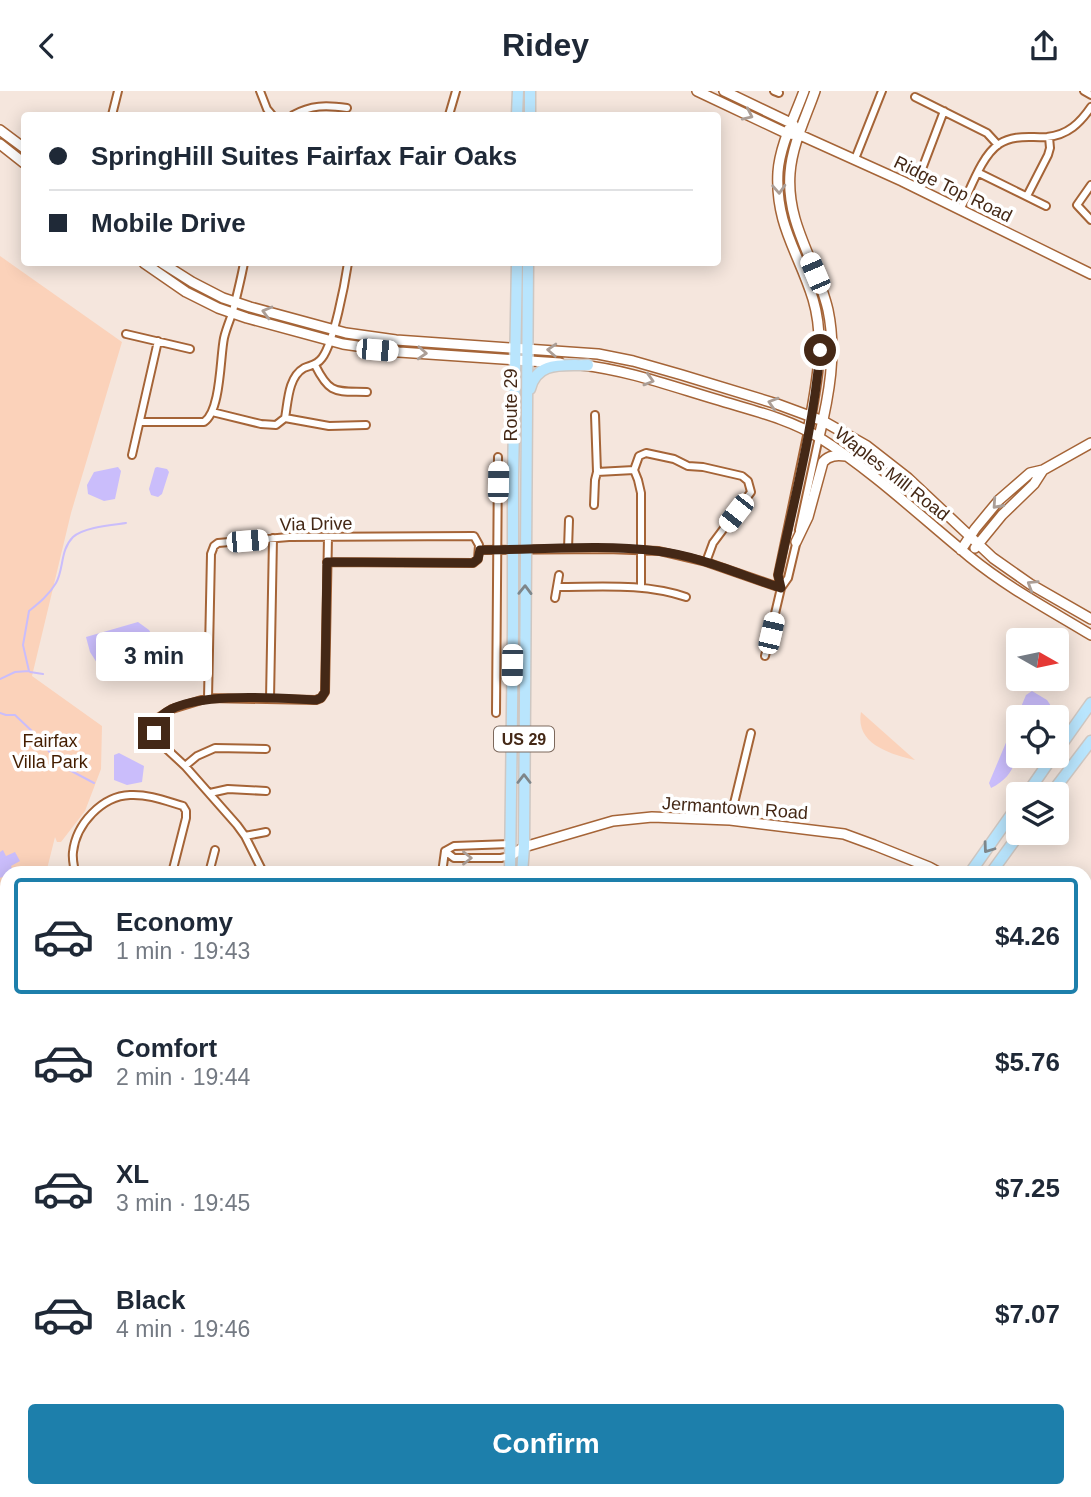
<!DOCTYPE html>
<meta charset="utf-8">
<style>
:root{--surface:#fff;--page:#f2f2f3;--text:#1f2937;--muted:#747a83;--line:#e0e1e3;--accent:#1d7fab}
body{margin:0;font-family:Arial,sans-serif;background:var(--page);color:var(--text);height:100vh;display:flex;flex-direction:column;font-size:26px;white-space:nowrap}
*{box-sizing:border-box;margin:0}
p{font-size:23px;color:var(--muted)}
.icon{flex:none;width:38px;height:38px;fill:none;stroke:currentColor;stroke-width:2;stroke-linecap:round;stroke-linejoin:round}
.map{position:relative;flex:1;overflow:hidden}
.details{position:absolute;left:0px;top:775px;width:1092px;height:632px;display:flex;flex-direction:column;background:var(--surface);border-radius:21px 21px 0 0;box-shadow:0 4px 18px #0003}
.details>*{flex:none}
.top-card{position:absolute;left:21px;top:21px;width:700px;height:154px;border-radius:7px;box-shadow:0 4px 18px #0003;display:grid;align-content:center;height:154px;padding:0 28px;background:var(--surface)}
.needle{width:46px;rotate:99deg}
.buttons{position:absolute;left:1006px;top:537px;display:grid;gap:14px}
.buttons a{display:grid;place-items:center;width:63px;height:63px;border-radius:7px;background:var(--surface);box-shadow:0 4px 18px #0003;font-size:35px}
.end{position:absolute;width:32px;height:32px;margin:-16px;border:9px solid #442816;background:#fff;box-shadow:0 0 0 4px #fff}
.from{border-radius:50%}
.bubble{position:absolute;height:49px;border-radius:7px;background:var(--surface);box-shadow:0 4px 18px #0003;font-size:23px;font-weight:700;line-height:49px;text-align:center}
.car{position:absolute;width:21px;height:42px;margin:-21px -10px;border-radius:9px;box-shadow:0 0 5px 2px #0007;background:linear-gradient(#fff 24%,#345 0 40%,#fff 0 76%,#345 0 86%,#fff 0)}
.top-card b{display:flex;align-items:center;gap:24px;height:66px;font-size:26px}
.top-card b+b{border-top:2px solid var(--line)}
.top-card i{width:18px;height:18px;background:var(--text)}
ul{padding:12px 0 0;list-style:none}
li{display:flex;align-items:center;gap:21px;height:116px;margin:0 14px 10px;padding:0 14px;border:4px solid transparent;border-radius:7px}
li div{flex:1}
li b{display:block;font-size:26px}
li em{font-style:normal;font-weight:700}
li.on{border-color:var(--accent)}
li>.icon{width:63px;height:63px;stroke-width:1.5}
.primary-button{display:flex;gap:14px;margin-top:auto;padding:14px 28px}
.primary-button a{flex:1;height:80px;border-radius:7px;background:var(--accent);color:#fff;font-size:28px;font-weight:700;line-height:80px;text-align:center}
header{display:flex;justify-content:space-between;align-items:center;height:91px;padding:0 28px;background:var(--surface);font-size:32px;font-weight:700}
.map>svg:first-child{display:block}
.green{fill:#fbd2ba}
.water{fill:#cabdfb}
.lines{fill:none;stroke-linecap:round;stroke-linejoin:round}
.stream{stroke:#cabdfb;stroke-width:2}
.street-casing{stroke:#a56437;stroke-width:10}
.secondary-casing{stroke:#a56437;stroke-width:12}
.primary-casing{stroke:#cec7c2;stroke-width:13}
.street{stroke:#fff;stroke-width:6}
.secondary{stroke:#fff;stroke-width:9}
.primary{stroke:#b9e5fd;stroke-width:10}
.oneway{stroke:#ab9e96}
.oneway2{stroke:#7e868a}
.route{stroke:#442816;stroke-width:9}
.labels{text-anchor:middle;stroke-width:7;stroke-linejoin:round;paint-order:stroke}
.shield{fill:#fff;stroke:#7c685c;stroke-width:2}
.shield-label{font-size:16px;font-weight:bold;fill:#442816}
.street-label{font-size:18px;fill:#442816;stroke:#fff}
.park-label{font-size:18px;fill:#441e01;stroke:#fff}
</style>
<header><svg class="icon" aria-label="back" viewBox="0 0 24 24"><path d="M15 5l-7 7 7 7"/></svg>Ridey<svg class="icon" aria-label="share" viewBox="0 0 24 24"><path d="M12 15V3M7 8l5-5 5 5M5 13v7h14v-7"/></svg></header>
<div class="map">
<svg width="1091" height="1406" viewBox="0 0 1091 1406">
<rect width="100%" height="100%" fill="#f5e6dd"/>
<!-- green -->
<path class="green" d="M0,165L122,251L71,422L32,585L102,635L101,678L85,720L61,751H57L55,746L46,782H7V932L0,918Z
M861,621L915,669C890,663 855,653 861,621Z
M7,939V1143L0,1146V968Z
M1091,997V1222L1085,1219V1001Z"/>
<!-- water -->
<path class="water" d="M118,376L121,380L115,408L104,410L88,403L87,394L94,381Z
M157,376L167,378L169,381L162,403L158,406L151,404L149,398L155,377Z
M138,531L149,539L156,551L97,572L90,561L86,546Z
M1032,600L1047,609L1051,615L1044,626H1018C1018,655 1022,682 991,697L989,692L1026,604Z
M119,662L144,675L142,691L127,694L114,689V664Z
M3,759L6,765L15,761L20,770L11,775L13,781L7,782V784L0,787V761Z"/>
<g class="lines">
<!-- stream -->
<path class="stream" d="M30,581L43,583
M0,588L15,581L29,580L23,554L29,520C39,512 49,504 56,492C64,478 60,459 73,446C84,436 112,434 126,432
M0,622L6,624H15L35,643L60,674L94,692"/>
<!-- street casing -->
<g class="street-casing">
<path id="street" d="M260,0L267,18L272,24
M774,0L779,2
M1084,0L1091,4
M915,6L987,42L998,54
M112,24L118,0
M293,24C311,14 326,14 347,17
M449,24L456,0
M855,68L882,0
M922,78L944,20
M979,82L1046,115
M1091,94L1077,114L1091,129
M1027,105L1048,64L1050,57L1049,46
M960,119C970,100 981,65 999,53C1015,43 1030,47 1047,46C1068,44 1080,32 1091,16
M126,243L190,258
M315,274C330,304 335,300 367,301
M212,321L261,333L276,334L285,327
M595,324L597,381
M285,327C288,311 288,286 304,277C311,274 317,274 322,267C334,251 345,192 348,172
M285,327L329,335L366,334
M140,331H204C221,320 220,266 224,247C226,238 230,229 233,220C237,204 241,188 244,172
M132,364L158,250
M594,414L595,389L597,381L634,379
M799,439L819,346
M568,458L569,429
M480,459L607,458L659,460L706,471L781,497
M558,496C602,496 643,492 686,506
M641,496V402L638,389L634,379L639,365L646,362L674,368L688,375L703,376L742,385L748,390L751,401L713,452L706,471
M781,497L778,484L808,340
M555,507L559,484
M765,565L781,497L788,487L797,449
M208,607L211,463L214,455L218,452L289,446L474,445L479,454L478,468L473,472L327,471
M270,608L273,447
M496,622L498,366
M185,675L197,665L215,657L266,658
M210,702L228,698L266,700
M730,729L751,642
M245,745L266,741
M510,765L501,767H454L445,760L454,755L511,753
M263,781L245,745L237,734L185,675L157,649L154,642V635L158,627L172,618L208,607L316,609L321,607L325,601L328,446
M75,782C74,775 72,768 73,761C76,733 102,705 130,704C149,703 166,710 183,715L186,720V727L172,782
M209,782L215,759
M442,782L445,760
M1085,1011L1091,1007
M0,1176L7,1155
M0,1269L7,1271
M1085,1274L1091,1277
M0,1362L7,1364
M1085,1395L1091,1385
M113,1400L131,1406
M330,1400L340,1406
M881,1400L898,1406
M6,1406L10,1400
M164,1406L166,1400
M354,1406L359,1400
M709,1406L710,1400
M818,1406L823,1400
M1079,1406L1082,1400"/>
</g>
<!-- secondary casing -->
<g class="secondary-casing">
<path id="secondary" d="M697,0L788,43L800,44L902,90L1091,183
M724,0L793,33L795,37
M804,0C795,25 780,54 778,81C775,134 799,162 813,208C826,252 816,296 808,340
M815,0C806,26 792,54 790,82C786,134 817,171 828,219C837,262 829,305 819,346
M0,39L24,57
M0,53L24,72
M144,172L186,201L218,217L247,227L343,253L399,261L560,272
M162,172L192,191L223,207L250,216L346,242L396,249L598,263L633,270L682,284L777,313L823,330L867,355L908,387L993,467L1030,493L1091,528
M581,274C627,279 671,295 715,308C750,319 788,327 820,347C874,381 921,426 970,466C1008,497 1050,519 1091,544
M796,451L808,426L823,371C829,364 837,364 846,365
M975,457L1002,424L1034,393L1043,379
M961,459L975,438L999,409L1030,382L1043,379L1091,352
M510,765L524,756L613,730L652,726L730,729L844,743L874,754L929,776L940,782
M1085,916L1091,922"/>
</g>
<!-- primary casing -->
<g class="primary-casing">
<path id="primary" d="M517,24L518,0
M530,24V0
M530,298C537,269 564,275 588,274
M1057,660L1091,612
M1026,704L1053,665
M1050,704L1091,650
M510,782L513,538V387L517,172
M522,782L524,756L528,172
M970,782L1018,714
M991,782L1020,742
M508,1400V1406
M515,1406L520,1400
M533,1406L538,1400"/>
</g>
<!-- street -->
<use href="#street" class="street"/>
<!-- secondary -->
<use href="#secondary" class="secondary"/>
<!-- primary -->
<use href="#primary" class="primary"/>
</g>
<!-- one-way arrows -->
<defs><path id="oneway-chevron" d="M-2-3.5L2.5 0L-2 3.5" fill="none" stroke-width="1.6" stroke-linecap="round" stroke-linejoin="round" transform="scale(1.75)"/></defs>
<g class="oneway">
<use href="#oneway-chevron" transform="translate(748 24) rotate(25)"/>
<use href="#oneway-chevron" transform="translate(779 98) rotate(87)"/>
<use href="#oneway-chevron" transform="translate(267 221) rotate(-165)"/>
<use href="#oneway-chevron" transform="translate(552 259) rotate(-177)"/>
<use href="#oneway-chevron" transform="translate(422 262) rotate(3)"/>
<use href="#oneway-chevron" transform="translate(649 289) rotate(16)"/>
<use href="#oneway-chevron" transform="translate(773 312) rotate(-163)"/>
<use href="#oneway-chevron" transform="translate(997 413) rotate(132)"/>
<use href="#oneway-chevron" transform="translate(1032 494) rotate(-148)"/>
<use href="#oneway-chevron" transform="translate(467 767)"/>
</g>
<g class="oneway2">
<use href="#oneway-chevron" transform="translate(525 499) rotate(-89)"/>
<use href="#oneway-chevron" transform="translate(524 688) rotate(-90)"/>
<use href="#oneway-chevron" transform="translate(988 757) rotate(126)"/>
</g>
<g class="lines">
<!-- route -->
<path class="route" d="M154,642C154,594 285,608 316,609L321,607L325,601L327,471L473,472L478,468L480,459C538,459 599,453 657,460C700,465 740,484 781,497L778,484C794,410 814,335 820,259"/>
</g>
<g class="labels">
<!-- shield labels -->
<rect class="shield" x="494" y="635.5" width="60" height="25" rx="5"/>
<g class="shield-label">
<text x="524" y="654">US 29</text>
</g>
<!-- street labels -->
<g class="street-label">
<text transform="translate(953 98) rotate(26)" y="6">Ridge Top Road</text>
<text transform="translate(511 314) rotate(-90)" y="6">Route 29</text>
<text transform="translate(892 383) rotate(38)" y="6">Waples Mill Road</text>
<text transform="translate(316 433) rotate(-1)" y="6">Via Drive</text>
<text transform="translate(735 717) rotate(4)" y="6">Jermantown Road</text>
</g>
<!-- park labels -->
<g class="park-label">
<text x="50" y="656">Fairfax<tspan x="50" dy="21">Villa Park</tspan></text>
</g>
</g>
</svg>
<div class="buttons">
<a><svg class="needle" viewBox="-14 -14 28 28"><path d="M0-13l5 13h-10z" fill="#e53935"/><path d="M0 13l5-13h-10z" fill="#747a83"/></svg></a>
<a><svg class="icon" aria-label="locate" viewBox="0 0 24 24"><circle cx="12" cy="12" r="6"/><path d="M12 2v4M12 18v4M2 12h4M18 12h4"/></svg></a>
<a><svg class="icon" aria-label="layers" viewBox="0 0 24 24"><path d="M12 4l9 5-9 5-9-5zM3 14l9 5 9-5"/></svg></a>
</div>
<i class="end from" style="left:820px;top:259px"></i>
<i class="end" style="left:154px;top:642px"></i>
<div class="bubble" style="left:96px;top:541px;width:116px">3 min</div>
<i class="car" style="left:815px;top:182px;rotate:337deg"></i>
<i class="car" style="left:377px;top:259px;rotate:95deg"></i>
<i class="car" style="left:498px;top:391px;rotate:1deg"></i>
<i class="car" style="left:736px;top:422px;rotate:218deg"></i>
<i class="car" style="left:247px;top:450px;rotate:85deg"></i>
<i class="car" style="left:771px;top:542px;rotate:13deg"></i>
<i class="car" style="left:512px;top:574px;rotate:181deg"></i>
<div class="top-card">
<b><i class="from"></i>SpringHill Suites Fairfax Fair Oaks</b>
<b><i></i>Mobile Drive</b>
</div>
<section class="details">
<ul>
<li class="on"><svg class="icon" aria-label="car" viewBox="0 0 24 24"><path d="M5 17H2v-5l4-1 3-4h7l3 4 3 1v5h-3M9 17h6M6 11h13"/><circle cx="7" cy="17" r="2"/><circle cx="17" cy="17" r="2"/></svg><div><b>Economy</b><p>1 min · 19:43</p></div><em>$4.26</em></li>
<li><svg class="icon" aria-label="car" viewBox="0 0 24 24"><path d="M5 17H2v-5l4-1 3-4h7l3 4 3 1v5h-3M9 17h6M6 11h13"/><circle cx="7" cy="17" r="2"/><circle cx="17" cy="17" r="2"/></svg><div><b>Comfort</b><p>2 min · 19:44</p></div><em>$5.76</em></li>
<li><svg class="icon" aria-label="car" viewBox="0 0 24 24"><path d="M5 17H2v-5l4-1 3-4h7l3 4 3 1v5h-3M9 17h6M6 11h13"/><circle cx="7" cy="17" r="2"/><circle cx="17" cy="17" r="2"/></svg><div><b>XL</b><p>3 min · 19:45</p></div><em>$7.25</em></li>
<li><svg class="icon" aria-label="car" viewBox="0 0 24 24"><path d="M5 17H2v-5l4-1 3-4h7l3 4 3 1v5h-3M9 17h6M6 11h13"/><circle cx="7" cy="17" r="2"/><circle cx="17" cy="17" r="2"/></svg><div><b>Black</b><p>4 min · 19:46</p></div><em>$7.07</em></li>
</ul>
<div class="primary-button"><a>Confirm</a></div>
</section>
</div>
